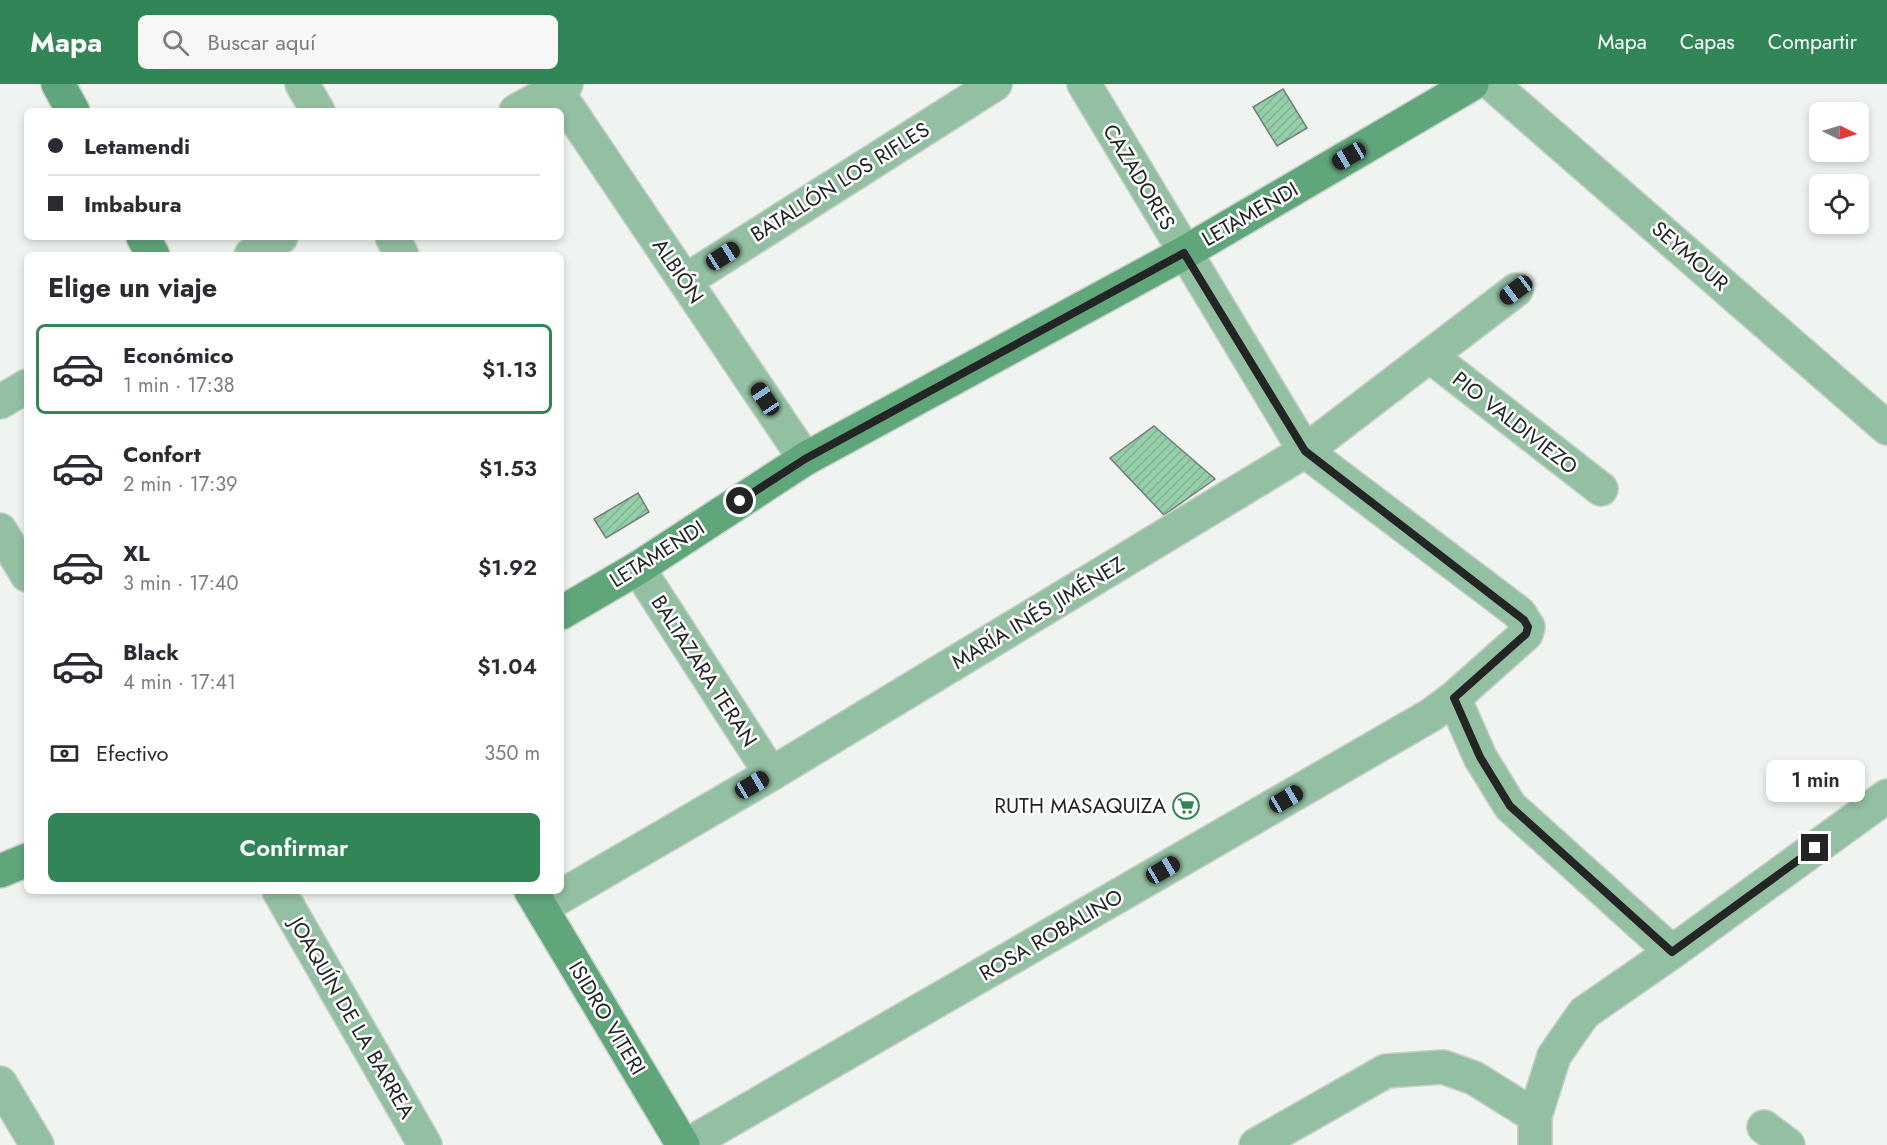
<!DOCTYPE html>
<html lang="es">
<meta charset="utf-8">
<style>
:root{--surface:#fff;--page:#f7f7f7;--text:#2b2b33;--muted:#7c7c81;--line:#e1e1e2;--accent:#328557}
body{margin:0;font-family:Jost,sans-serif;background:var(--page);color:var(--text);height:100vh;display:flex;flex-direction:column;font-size:22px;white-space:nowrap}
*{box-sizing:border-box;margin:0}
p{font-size:20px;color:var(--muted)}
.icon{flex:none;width:33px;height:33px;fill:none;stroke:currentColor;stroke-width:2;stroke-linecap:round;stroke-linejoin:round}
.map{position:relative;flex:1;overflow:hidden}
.panel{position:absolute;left:24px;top:168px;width:540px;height:642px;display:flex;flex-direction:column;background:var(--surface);border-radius:9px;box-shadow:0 3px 9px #0003}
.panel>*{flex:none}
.guide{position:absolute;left:24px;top:24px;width:540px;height:132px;border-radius:9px;box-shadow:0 3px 9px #0003;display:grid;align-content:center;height:132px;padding:0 24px;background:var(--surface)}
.needle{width:39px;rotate:95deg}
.buttons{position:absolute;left:1809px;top:18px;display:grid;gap:12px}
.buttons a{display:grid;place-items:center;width:60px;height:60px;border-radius:9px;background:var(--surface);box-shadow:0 3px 9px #0003;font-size:30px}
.end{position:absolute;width:27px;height:27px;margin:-14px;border:8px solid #232524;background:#fff;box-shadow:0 0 0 3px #fff}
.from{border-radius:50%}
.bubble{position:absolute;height:42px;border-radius:9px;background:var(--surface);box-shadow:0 3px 9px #0003;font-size:20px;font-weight:600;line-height:42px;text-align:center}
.car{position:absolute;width:18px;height:36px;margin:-18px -9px;border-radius:8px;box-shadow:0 0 4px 2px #0007;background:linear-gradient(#222 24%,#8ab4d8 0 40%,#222 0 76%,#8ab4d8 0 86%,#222 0)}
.guide b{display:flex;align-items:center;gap:21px;height:57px;font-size:22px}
.guide b+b{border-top:2px solid var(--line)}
.guide i{width:15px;height:15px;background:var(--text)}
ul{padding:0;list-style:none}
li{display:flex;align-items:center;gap:18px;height:90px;margin:0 12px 9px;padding:0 12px;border:3px solid transparent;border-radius:9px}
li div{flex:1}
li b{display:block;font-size:22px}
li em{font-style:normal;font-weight:600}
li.active{border-color:var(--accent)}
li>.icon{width:54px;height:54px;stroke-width:1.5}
h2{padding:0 24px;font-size:27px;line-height:72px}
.pay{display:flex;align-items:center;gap:15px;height:66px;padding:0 24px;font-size:22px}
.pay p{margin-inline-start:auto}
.cta{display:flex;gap:12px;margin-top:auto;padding:12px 24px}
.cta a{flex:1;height:69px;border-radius:9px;background:var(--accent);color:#fff;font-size:24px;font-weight:600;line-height:69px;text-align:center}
header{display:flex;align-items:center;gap:36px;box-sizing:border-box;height:84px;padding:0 30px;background:var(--accent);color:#fff}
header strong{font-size:28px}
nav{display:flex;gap:33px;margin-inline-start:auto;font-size:21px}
.search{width:420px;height:54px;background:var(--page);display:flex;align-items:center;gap:15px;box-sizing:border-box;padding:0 21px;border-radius:9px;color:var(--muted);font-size:22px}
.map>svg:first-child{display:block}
.building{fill:url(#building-hatch);stroke:#777c78;stroke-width:1.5}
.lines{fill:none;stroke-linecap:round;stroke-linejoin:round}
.street-casing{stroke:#cacfcb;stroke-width:36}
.secondary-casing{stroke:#cacfcb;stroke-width:36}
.street{stroke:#93c0a2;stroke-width:33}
.secondary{stroke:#60a67b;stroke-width:33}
.route{stroke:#232524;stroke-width:8}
.labels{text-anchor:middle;stroke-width:5;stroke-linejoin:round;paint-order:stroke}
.street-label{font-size:21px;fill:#232524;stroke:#fff}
.poi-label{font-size:21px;fill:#232524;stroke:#fff;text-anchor:end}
</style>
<header>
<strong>Mapa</strong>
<div class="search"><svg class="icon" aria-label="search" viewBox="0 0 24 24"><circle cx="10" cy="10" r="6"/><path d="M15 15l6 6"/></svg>Buscar aquí</div>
<nav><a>Mapa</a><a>Capas</a><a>Compartir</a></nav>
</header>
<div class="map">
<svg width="1887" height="1061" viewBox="0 0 1887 1061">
<defs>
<pattern id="building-hatch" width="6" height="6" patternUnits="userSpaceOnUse" patternTransform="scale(1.5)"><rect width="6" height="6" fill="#94cfaa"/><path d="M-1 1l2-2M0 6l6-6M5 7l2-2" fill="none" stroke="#7fb292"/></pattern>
</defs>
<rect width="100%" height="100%" fill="#eff4f0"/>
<!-- building -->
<path class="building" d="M1283,5L1307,44L1277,62L1253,23Z
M1154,342L1215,395L1164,431L1110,374Z
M638,409L649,428L606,454L594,435Z"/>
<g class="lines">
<!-- street casing -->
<g class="street-casing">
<path id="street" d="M302,0L318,27
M552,0L805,375
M1492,0L1887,344
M516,27L566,0
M392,153L402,171
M251,171L281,153
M685,197L995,0
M1430,272L1601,405
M0,318L27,302
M0,446L27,491
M638,484L771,690
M1454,614L1480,673L1510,722L1672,868
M279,807L425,1061
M541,824L771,690L1305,367L1516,206
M0,999L37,1061
M1764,1043L1788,1061
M687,1061L1431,631L1454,614L1526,550L1528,543L1519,529L1305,367L1084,0
M1256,1061L1386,987L1443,983L1474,994L1535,1032
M1535,1061V1032L1554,972L1584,929L1672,868L1887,712"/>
</g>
<!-- secondary casing -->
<g class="secondary-casing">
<path id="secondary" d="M58,0L73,27
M143,153L153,171
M561,529L638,484L805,375L1184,169L1472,0
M0,787L27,776
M531,807L683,1061"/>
</g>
<!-- street -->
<use href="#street" class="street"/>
<!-- secondary -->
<use href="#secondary" class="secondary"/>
</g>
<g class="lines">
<!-- route -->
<path class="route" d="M740,417L805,375L1184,169L1305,367L1524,536L1528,543L1526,550L1454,614L1480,673L1510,722L1672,868L1815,764"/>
</g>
<!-- icons -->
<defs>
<g id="supermarket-ring" transform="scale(1.35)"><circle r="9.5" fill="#fff" stroke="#328557" stroke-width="1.5"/><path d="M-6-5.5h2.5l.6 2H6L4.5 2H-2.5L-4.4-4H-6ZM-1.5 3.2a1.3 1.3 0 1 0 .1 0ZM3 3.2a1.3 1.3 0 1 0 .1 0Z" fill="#328557"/></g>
</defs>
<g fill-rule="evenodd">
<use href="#supermarket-ring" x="1186" y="722"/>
</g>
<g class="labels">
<!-- street labels -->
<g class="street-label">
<text transform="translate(1139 93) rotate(59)" y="7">CAZADORES</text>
<text transform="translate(840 98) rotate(-32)" y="7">BATALLÓN LOS RIFLES</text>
<text transform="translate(1250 130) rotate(-30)" y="7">LETAMENDI</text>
<text transform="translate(1690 172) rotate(41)" y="7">SEYMOUR</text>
<text transform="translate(678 187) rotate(56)" y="7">ALBIÓN</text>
<text transform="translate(1515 339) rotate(38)" y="7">PIO VALDIVIEZO</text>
<text transform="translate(657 470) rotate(-32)" y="7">LETAMENDI</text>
<text transform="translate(1038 529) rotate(-31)" y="7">MARÍA INÉS JIMÉNEZ</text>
<text transform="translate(704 587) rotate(57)" y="7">BALTAZARA TERAN</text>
<text transform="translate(1051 851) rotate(-30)" y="7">ROSA ROBALINO</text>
<text transform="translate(352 934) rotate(60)" y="7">JOAQUÍN DE LA BARREA</text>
<text transform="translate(607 934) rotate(59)" y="7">ISIDRO VITERI</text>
</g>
<!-- poi labels -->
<g class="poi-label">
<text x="1166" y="729">RUTH MASAQUIZA</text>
</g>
</g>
</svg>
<div class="buttons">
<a><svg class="needle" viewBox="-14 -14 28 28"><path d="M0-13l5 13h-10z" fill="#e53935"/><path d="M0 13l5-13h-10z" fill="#7c7c81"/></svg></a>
<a><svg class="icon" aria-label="locate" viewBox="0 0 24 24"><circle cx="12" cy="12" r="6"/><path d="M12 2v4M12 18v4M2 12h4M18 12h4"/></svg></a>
</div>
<i class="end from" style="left:740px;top:417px"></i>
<i class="end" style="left:1815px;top:764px"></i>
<div class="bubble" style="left:1766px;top:676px;width:99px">1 min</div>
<i class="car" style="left:1349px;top:72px;rotate:240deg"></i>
<i class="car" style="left:723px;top:172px;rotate:58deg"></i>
<i class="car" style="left:1516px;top:206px;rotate:233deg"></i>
<i class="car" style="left:765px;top:315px;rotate:326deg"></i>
<i class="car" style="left:752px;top:701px;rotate:60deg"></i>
<i class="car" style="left:1286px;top:715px;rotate:60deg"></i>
<i class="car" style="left:1163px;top:786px;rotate:60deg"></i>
<div class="guide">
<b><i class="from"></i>Letamendi</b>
<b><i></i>Imbabura</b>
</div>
<section class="panel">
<h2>Elige un viaje</h2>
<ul>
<li class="active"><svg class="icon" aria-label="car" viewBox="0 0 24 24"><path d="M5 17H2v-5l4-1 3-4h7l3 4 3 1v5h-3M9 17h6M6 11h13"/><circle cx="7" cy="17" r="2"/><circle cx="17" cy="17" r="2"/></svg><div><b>Económico</b><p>1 min · 17:38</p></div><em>$1.13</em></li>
<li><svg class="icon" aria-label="car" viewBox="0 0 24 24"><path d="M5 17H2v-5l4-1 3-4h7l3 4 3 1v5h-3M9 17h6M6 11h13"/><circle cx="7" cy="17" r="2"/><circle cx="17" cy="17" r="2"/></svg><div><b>Confort</b><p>2 min · 17:39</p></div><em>$1.53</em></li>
<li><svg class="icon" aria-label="car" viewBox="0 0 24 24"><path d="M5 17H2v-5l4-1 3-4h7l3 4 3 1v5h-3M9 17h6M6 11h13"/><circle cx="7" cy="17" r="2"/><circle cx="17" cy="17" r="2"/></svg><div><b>XL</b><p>3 min · 17:40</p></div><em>$1.92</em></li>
<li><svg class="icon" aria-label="car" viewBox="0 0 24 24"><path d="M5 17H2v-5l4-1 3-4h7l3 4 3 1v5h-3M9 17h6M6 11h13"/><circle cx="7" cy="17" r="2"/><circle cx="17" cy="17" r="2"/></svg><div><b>Black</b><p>4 min · 17:41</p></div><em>$1.04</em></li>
</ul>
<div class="pay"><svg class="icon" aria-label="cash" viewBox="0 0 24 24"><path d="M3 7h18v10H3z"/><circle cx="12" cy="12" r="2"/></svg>Efectivo<p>350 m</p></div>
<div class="cta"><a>Confirmar</a></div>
</section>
</div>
